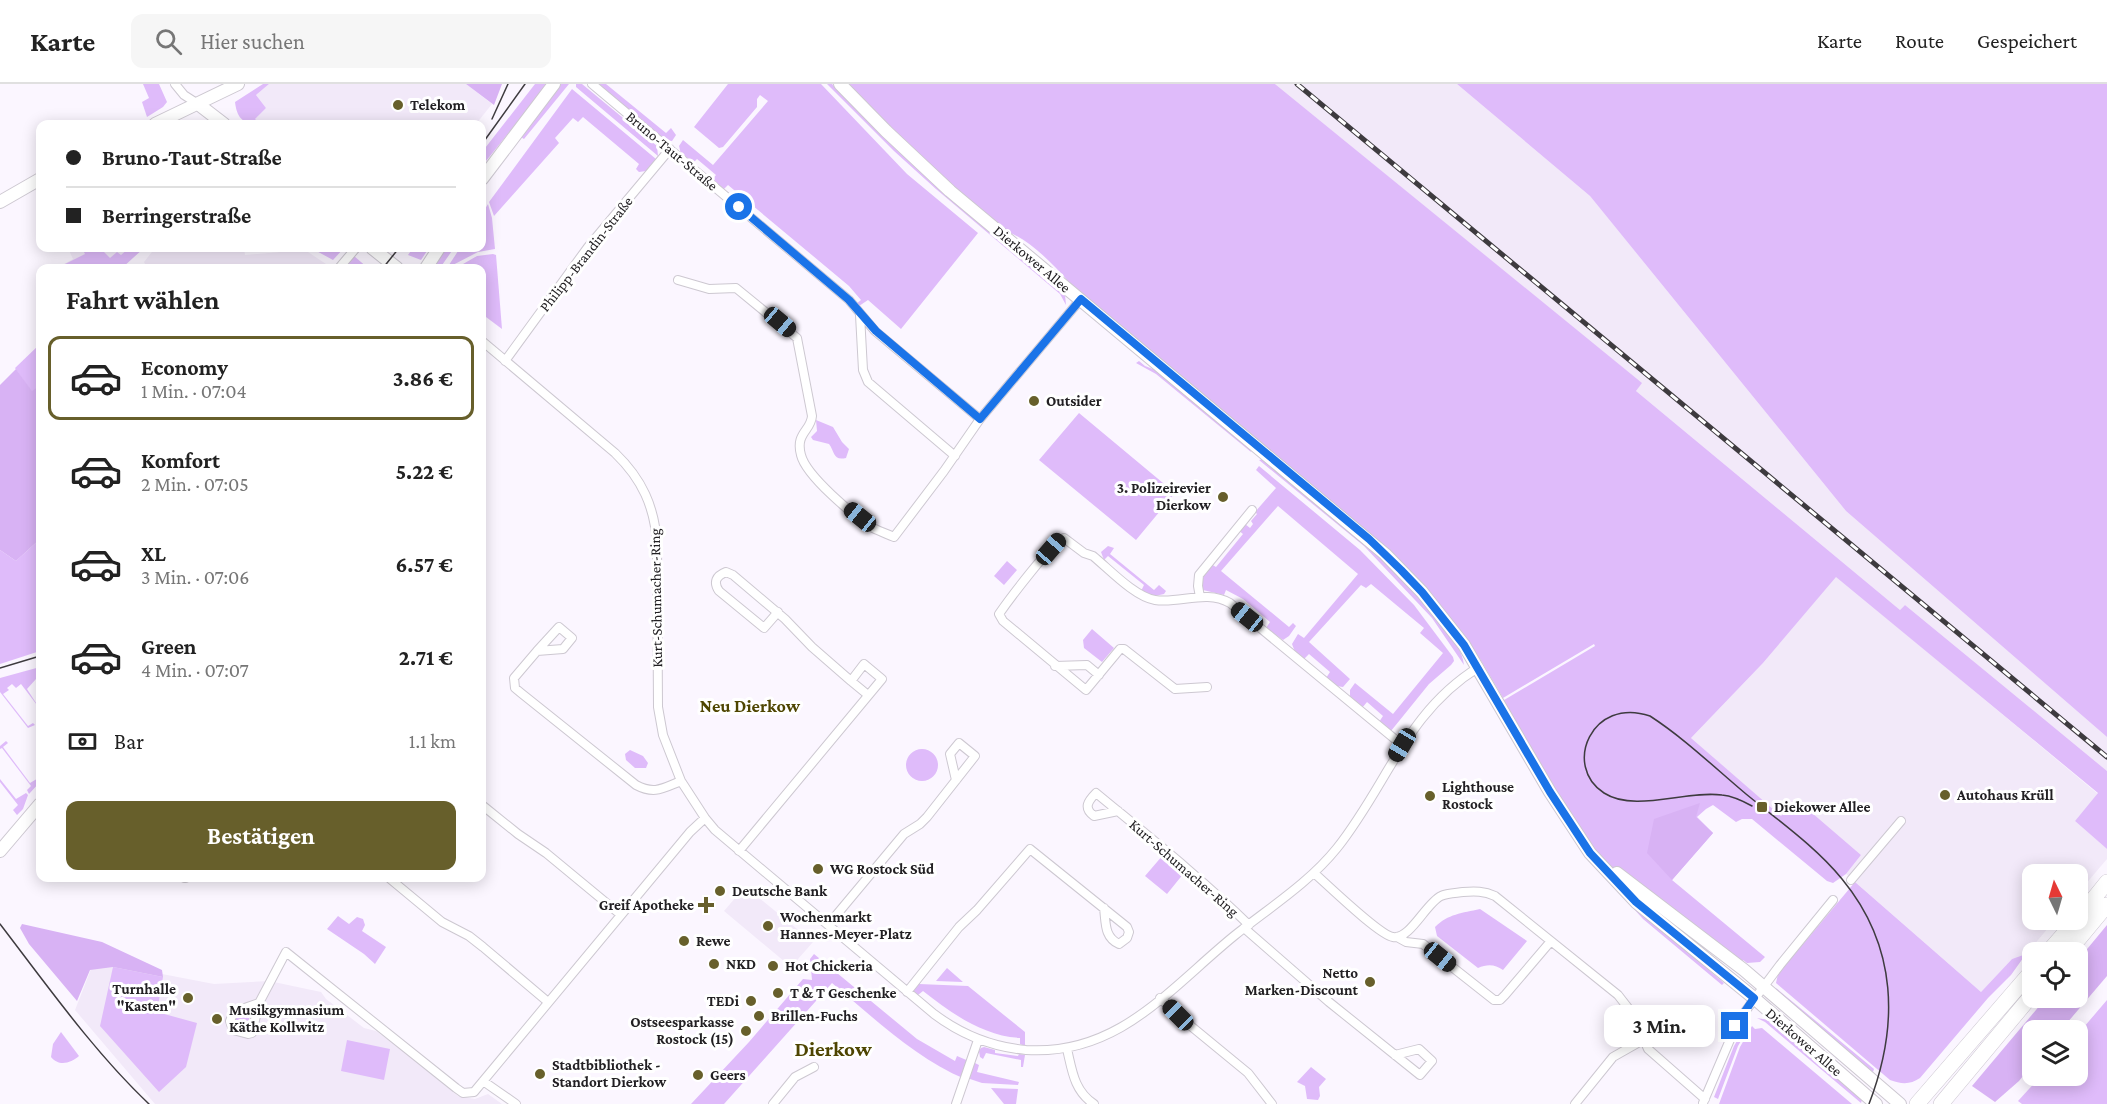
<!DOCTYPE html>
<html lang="de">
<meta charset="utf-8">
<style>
:root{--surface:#fff;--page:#f6f6f6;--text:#222;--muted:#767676;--line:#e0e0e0;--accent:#675f2b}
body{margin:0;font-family:"Crimson Pro",serif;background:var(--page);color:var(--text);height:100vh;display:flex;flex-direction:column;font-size:22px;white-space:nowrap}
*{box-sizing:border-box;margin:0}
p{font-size:20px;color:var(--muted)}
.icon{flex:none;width:33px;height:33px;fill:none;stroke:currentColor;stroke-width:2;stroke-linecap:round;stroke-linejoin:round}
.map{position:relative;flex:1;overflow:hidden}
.sheet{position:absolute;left:36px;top:180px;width:450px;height:618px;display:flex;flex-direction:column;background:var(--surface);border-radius:12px;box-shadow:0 3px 15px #0003}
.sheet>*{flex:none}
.banner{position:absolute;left:36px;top:36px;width:450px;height:132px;border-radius:12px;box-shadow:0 3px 15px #0003;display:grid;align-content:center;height:132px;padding:0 30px;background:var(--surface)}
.needle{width:39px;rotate:355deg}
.buttons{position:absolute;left:2022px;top:780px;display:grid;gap:12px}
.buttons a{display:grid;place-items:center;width:66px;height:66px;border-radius:12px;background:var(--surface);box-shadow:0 3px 15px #0003;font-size:30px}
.end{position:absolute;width:27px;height:27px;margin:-14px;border:8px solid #1a73e8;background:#fff;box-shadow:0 0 0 3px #fff}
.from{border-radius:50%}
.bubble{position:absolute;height:42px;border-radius:12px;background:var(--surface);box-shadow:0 3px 15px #0003;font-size:20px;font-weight:700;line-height:42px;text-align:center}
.car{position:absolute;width:18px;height:36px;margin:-18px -9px;border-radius:8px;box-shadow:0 0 4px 2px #0007;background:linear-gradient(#222 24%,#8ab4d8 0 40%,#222 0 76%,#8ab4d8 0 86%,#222 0)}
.banner b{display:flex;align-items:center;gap:21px;height:57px;font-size:22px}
.banner b+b{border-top:2px solid var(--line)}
.banner i{width:15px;height:15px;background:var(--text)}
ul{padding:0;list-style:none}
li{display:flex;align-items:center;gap:18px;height:84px;margin:0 12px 9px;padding:0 18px;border:3px solid transparent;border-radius:12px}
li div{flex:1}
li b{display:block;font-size:22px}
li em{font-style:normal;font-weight:700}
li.on{border-color:var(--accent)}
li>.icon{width:54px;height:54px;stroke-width:1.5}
h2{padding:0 30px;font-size:27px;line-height:72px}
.pay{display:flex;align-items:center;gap:15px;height:66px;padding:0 30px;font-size:22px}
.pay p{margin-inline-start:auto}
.action{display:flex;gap:12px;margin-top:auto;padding:12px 30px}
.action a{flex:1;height:69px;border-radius:12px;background:var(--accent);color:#fff;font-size:24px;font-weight:700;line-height:69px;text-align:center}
header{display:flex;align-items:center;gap:36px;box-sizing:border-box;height:84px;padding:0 30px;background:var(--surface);border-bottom:2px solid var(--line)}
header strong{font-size:28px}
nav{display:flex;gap:33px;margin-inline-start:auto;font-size:21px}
.search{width:420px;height:54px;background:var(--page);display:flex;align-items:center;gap:15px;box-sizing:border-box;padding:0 21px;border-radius:12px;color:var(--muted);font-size:22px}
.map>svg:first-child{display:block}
.built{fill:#f2e9f9}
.green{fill:#dfbbfa}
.forest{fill:#d8b2f4}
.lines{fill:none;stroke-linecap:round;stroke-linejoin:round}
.street-casing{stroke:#cdc8d1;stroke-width:10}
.secondary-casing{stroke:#cdc8d1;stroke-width:14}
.highway-casing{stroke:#cdc8d1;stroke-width:16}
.street{stroke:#fff;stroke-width:8}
.secondary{stroke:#fff;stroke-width:12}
.highway{stroke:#fff;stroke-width:15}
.tram{stroke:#3e3b3f;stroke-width:1.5}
.rail-casing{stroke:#3e3b3f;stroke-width:5}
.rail{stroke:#fff;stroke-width:3;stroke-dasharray:9;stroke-linecap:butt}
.route{stroke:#1a73e8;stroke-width:8}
.poi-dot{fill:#675f2b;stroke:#fff;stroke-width:2}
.labels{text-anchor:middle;stroke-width:6;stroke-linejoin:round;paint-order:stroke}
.poi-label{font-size:15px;font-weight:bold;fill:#222023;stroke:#fff;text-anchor:start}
.street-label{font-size:15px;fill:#222023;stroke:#fff}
.quarter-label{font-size:18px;font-weight:bold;fill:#4e4501;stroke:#fff}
.district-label{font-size:21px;font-weight:bold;fill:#4e4501;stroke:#fff}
</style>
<header>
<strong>Karte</strong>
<div class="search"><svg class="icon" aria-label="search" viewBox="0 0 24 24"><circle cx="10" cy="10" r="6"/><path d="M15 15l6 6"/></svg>Hier suchen</div>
<nav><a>Karte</a><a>Route</a><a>Gespeichert</a></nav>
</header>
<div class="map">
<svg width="2107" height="1020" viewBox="0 0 2107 1020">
<rect width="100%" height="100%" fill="#fbf6ff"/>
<!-- built -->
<path class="built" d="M269,0H466L492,20L476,40H261L255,35L266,24L256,11Z
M1275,0H1457L1590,112L1846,427L2107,653V687L1905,521L1900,526L1636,307L1641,299Z
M68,164H138L116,184H57L73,175Z
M155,164H244L245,171L305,166L329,182L328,184H147L144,178Z
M1836,492L2098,710L2075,737L2107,765V775L2078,809V790H2032V836H2055L2026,870L2012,875L1981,908L1846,790L1861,771L1797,716L1781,733L1691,654L1763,579Z
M747,804L813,858L791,883L724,827L742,806Z
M100,862L162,890L214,900L269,897L321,908L326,915L364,944L376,947L406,969L458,1012L475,1015L488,1010L502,1020H155L75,926Z"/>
<!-- green -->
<path class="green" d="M143,0H159L167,18L163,23L147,33L142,18L149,14Z
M263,0H269L256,11L266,24L255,35L261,40C244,41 237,35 235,18Z
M535,0H548L482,82V68Z
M561,0H569L524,55L519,52Z
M576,0H582L657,62L658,72L576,3Z
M596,0H606L666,49L671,44L676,51L672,57L664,56Z
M728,0H821L907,90L978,149L901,245L868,216L859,222L856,220L861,216L849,202L728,101L724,105L712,96L716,91L697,75L692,80L681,70L679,62L683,56L713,81L768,17L760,11L757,15V23L723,63L719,64L694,43Z
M827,0H832L937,103L1062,207L1065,211L1066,221L1060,210L936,105L894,67Z
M846,0H1275L1642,299L1636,307L1900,526L1905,521L2107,687V765L2075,737L2098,709L1836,493L1763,579L1691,654L1781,732L1797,716L1861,771L1846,790L1833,799L1827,797L1752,735H1742L1736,738L1713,721L1706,725L1697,733L1713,749L1672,796L1765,873L1760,878L1747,879L1743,876L1742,878C1709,851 1676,826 1641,801C1625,790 1610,784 1595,769L1499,619L1595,562L1594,560L1503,614L1480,575L1451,535L1413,491L1103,228C1092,218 1078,208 1068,197C1051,178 1028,154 1003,146L911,67Z
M1457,0H2107V653L1846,427L1590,112Z
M572,5L656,75L646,87L639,88L636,85L639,80L583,33L578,38L573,34L555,54L559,59L494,132L489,118Z
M488,120L492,134L495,165L478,168L447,184L460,164H482V130Z
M82,164H100L110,174L117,168L121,171L129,164H144L122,184H57L85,170Z
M311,164H344L333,176Z
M413,164H429L421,176L408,171Z
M446,164H454L440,184H434Z
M493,170L496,171L502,245L482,230V184H456L477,172Z
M354,172L368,184H344Z
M40,260V301L32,308L15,284Z
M1139,277L1145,282L1158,287L1250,364L1251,368L1156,290L1136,279Z
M1079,329L1175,409L1136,456L1039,376Z
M816,336L833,343L842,358L849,365L846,374C833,377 835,368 829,360L813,356L811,353L817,347Z
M1264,375C1326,427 1394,476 1442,542C1452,554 1462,565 1464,581L1432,534L1364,462L1259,376Z
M1259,382L1360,466L1414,521L1453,573L1454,577L1451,581L1429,600L1391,647L1379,638L1383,632L1367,618L1362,624L1350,613V606L1355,599L1393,630L1443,569L1420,549L1424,544L1371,500L1366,504L1361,501L1309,558L1350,595L1343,603L1336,602L1326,594L1330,588L1309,570L1304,575L1295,568L1292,560L1298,550L1304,554L1358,490L1278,422L1221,487L1289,543L1293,539L1296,542L1289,552L1283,556L1266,544L1270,538L1243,515L1226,506L1224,511L1203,506L1201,494L1211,480L1216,483L1243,450L1238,446L1245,440L1250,444L1253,440L1251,437L1257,430L1255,428L1276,404L1256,386Z
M40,455V567L0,580V466L16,477Z
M1108,462L1114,464L1110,470L1154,506L1159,501L1166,507L1164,510L1155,512L1141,507L1144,501L1108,472L1104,476L1101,468Z
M1007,477L1017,486L1004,501L994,492Z
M1092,545L1114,564L1102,578L1084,564L1083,556Z
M40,583V598L36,595L27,605L40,625L21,600L16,604L12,600L7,604L9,606L3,610L28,642L33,639L35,641L28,644L0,608V594Z
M6,657L8,659L3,663L30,699L40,693V698L29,710L27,706L31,702L2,664L0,665V662Z
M906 681a16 16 0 1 1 32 0a16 16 0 1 1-32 0Z
M630,666L643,672L648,679L646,684H635L626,676L625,670Z
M0,695L16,715L26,709L28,711L23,725L17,731L13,726L18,721L0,698Z
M1163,771L1184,789L1167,810L1145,792Z
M1855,798L1981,908L2012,875L2026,870L2011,891L1988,914L1920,994C1910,1001 1901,1000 1890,996L1776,899L1778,890Z
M1627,813L1647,833L1724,899L1722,901L1643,835L1625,815Z
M1480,825L1527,857L1503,886C1495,880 1487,880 1478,884L1437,852L1435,843C1448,830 1462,829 1480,825Z
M338,832L349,840L357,833L363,835L365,841L362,847L386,863L375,880L364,870L327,845Z
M814,870L917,955L955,977L957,972L971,978L965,995C915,974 874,934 832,899L724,1020H691L749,958L803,895L812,896L810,875Z
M113,883L163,893L157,928L197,939L186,983L159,1008L100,942Z
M947,884L963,898L936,897Z
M919,900L968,902L1025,948V962L1020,960V954C983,952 951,929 923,907L918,911L913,907Z
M1776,904L1874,985L1873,988L1778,909Z
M2107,916V1020H2022L2018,1017L2041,992H2078V950Z
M252,924L247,942L243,943L235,942L234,938L236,932Z
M1757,934L1769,936L1862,1016L1861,1019L1765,938Z
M1748,938L1751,940L1738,962L1718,1015L1714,1013L1734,962Z
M1752,942L1755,945L1762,944L1852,1020H1719L1740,963Z
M61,948L79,972C71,979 59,983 51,973L53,960Z
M347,956L390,965L384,996L341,987Z
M984,963L995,966V969L1018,972L1019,970L1025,971L1023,983H1021V976L986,969L983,975L980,973L979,967L981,964Z
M973,978L979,981L977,988L1019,998L1018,1001L982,999L967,994Z
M1311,983L1326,995L1319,1003L1320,1012L1318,1016L1307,1015L1305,1002L1297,998Z
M991,1004L1018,1005L1016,1020H1004Z"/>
<!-- forest -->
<path class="forest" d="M466,0H502L494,21Z
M16,285L32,307L40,301V455L16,477L0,466V301Z
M1700,719L1696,733L1713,749L1672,796L1647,769L1654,735Z
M22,840L102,858L162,886L163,893L113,883L90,886L77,917L29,860L20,844Z
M2107,841V892L2061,946H2032V981L2019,997L1995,1018L1972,1002L2046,914H2078V876Z"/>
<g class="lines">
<!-- street casing -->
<g class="street-casing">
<path id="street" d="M175,0L184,11L198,20
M592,0L849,216L875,247L980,335
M339,184L356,164
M678,196L709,205L736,204L797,254L812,332C811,347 795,349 801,371C806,392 854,432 873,444C879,447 887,450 894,453L944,387L980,335L1081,215
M860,231L863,286L868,298L955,372
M482,257L615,369C642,395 655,423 657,461L658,623L663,651L681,697L705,734L715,746L934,930C962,951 992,963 1026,966C1118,972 1169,905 1234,852C1269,824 1309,799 1337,764C1388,700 1406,628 1479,583
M505,277L588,163L670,65
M1200,513L1198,502L1199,491L1252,426
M778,528L764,544L719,507C713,498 716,492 726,488L733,491L785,535L812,563L851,597
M537,567L559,543L572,554L563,565L537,567L514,594L515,604L521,609L636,701C655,711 663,704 681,697
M1055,582L1087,581L1099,591
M1207,603L1175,605L1124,565H1120L1086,606L1003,537L999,530C1008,517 1052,458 1064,454L1084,469L1093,472C1109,485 1135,513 1155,516C1180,520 1206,505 1230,519L1402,661
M482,721L518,750L546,769L621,831
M1118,727L1094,732C1083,724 1088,717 1096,709C1148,752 1201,794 1249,841
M739,767L882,595L864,580L851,597L868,611
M1314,789C1328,801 1379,851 1393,853C1410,856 1426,819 1441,812C1447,809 1456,809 1463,808C1475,807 1484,807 1495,812L1618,911L1632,929L1648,965L1705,1015
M184,794H186
M389,794L442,838L469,852L483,863L548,918
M1851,796L1901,737
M828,841L904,750L920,740L927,733L975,672L959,659L950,670L956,696
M1244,844L1329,918L1420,991L1432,977L1419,965L1395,971
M1397,853L1406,858L1423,860L1494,916H1500L1505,911L1551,857
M907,908L959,843L977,826L1030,765L1127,843L1129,848L1127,854L1119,860C1104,853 1106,839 1104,824
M1160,914L1181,934L1248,989L1272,1020
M259,919L239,926L233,930L230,937L233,946L248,950L252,949L259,919L286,868L456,1004L463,1009L474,1008L690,748L705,734
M1067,965C1072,986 1074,1007 1094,1020
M483,997L516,1020
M1703,1019L1738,937L1780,881L1833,816
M773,1020L795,993L814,983
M956,1020L978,956
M1575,1020L1613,973L1643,956"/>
</g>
<!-- secondary casing -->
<g class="secondary-casing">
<path id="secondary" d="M840,0L886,47L950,107L1385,470L1422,508L1464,561L1550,708L1590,769L1636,818L1754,914L1876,1020
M198,20L224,40
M155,40L238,0
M482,95L554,0
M0,118L40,95
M372,164L397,184
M426,184L439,164
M0,767L40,720
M1617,789L1744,886L1900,1020"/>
</g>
<!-- highway casing -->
<g class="highway-casing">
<path id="highway" d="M2078,834L2107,798
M2048,868L2076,836
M2068,868L2107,821
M1917,1020L2032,887
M1941,1020L2032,911"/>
</g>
<!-- street -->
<use href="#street" class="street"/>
<!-- secondary -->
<use href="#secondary" class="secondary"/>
<!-- highway -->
<use href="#highway" class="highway"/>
<!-- tram -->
<path class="tram" d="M492,35L508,0
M482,60L525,0
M383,184L399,164
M0,584L40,572
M1752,722C1743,717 1733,712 1722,711C1686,706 1635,729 1604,709C1562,682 1592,612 1650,632C1684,654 1715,684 1746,710C1779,737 1816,763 1842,795C1898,863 1899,942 1869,1020
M0,840C46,900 94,968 149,1020"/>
<!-- rail casing -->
<g class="rail-casing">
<path id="rail" d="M1297,0L2107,673"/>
</g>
<!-- rail -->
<use href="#rail" class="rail"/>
</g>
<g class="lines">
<!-- route -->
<path class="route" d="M739,123L849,216L876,247L980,335L1081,215L1369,455L1401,486L1422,508L1464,561L1550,708L1590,769L1636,818L1754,914L1735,942"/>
</g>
<!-- markers -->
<g class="poi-dot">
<circle cx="398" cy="21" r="6"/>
<circle cx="1034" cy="317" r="6"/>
<circle cx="1223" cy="413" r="6"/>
<circle cx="1945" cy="711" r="6"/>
<circle cx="1430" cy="712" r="6"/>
<rect x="1756" y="717" width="12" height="12" rx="3"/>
<circle cx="818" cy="785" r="6"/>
<circle cx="720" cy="807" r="6"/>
<path d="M703 812h6v6h6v6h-6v6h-6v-6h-6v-6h6z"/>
<circle cx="768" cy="842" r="6"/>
<circle cx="684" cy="857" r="6"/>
<circle cx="714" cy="880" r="6"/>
<circle cx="773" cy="882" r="6"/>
<circle cx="1370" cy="898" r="6"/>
<circle cx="778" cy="909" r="6"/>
<circle cx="188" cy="914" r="6"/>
<circle cx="751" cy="917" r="6"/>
<circle cx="759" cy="932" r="6"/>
<circle cx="217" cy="935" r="6"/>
<circle cx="746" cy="947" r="6"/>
<circle cx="540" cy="990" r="6"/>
<circle cx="698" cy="991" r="6"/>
</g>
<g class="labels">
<!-- poi labels -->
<g class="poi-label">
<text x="410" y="26">Telekom</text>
<text x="1046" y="322">Outsider</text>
<text x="1211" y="409" text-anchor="end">3. Polizeirevier<tspan x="1211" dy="17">Dierkow</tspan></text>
<text x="1442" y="708">Lighthouse<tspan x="1442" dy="17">Rostock</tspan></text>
<text x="1957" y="716">Autohaus Krüll</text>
<text x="1774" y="728">Diekower Allee</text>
<text x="830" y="790">WG Rostock Süd</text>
<text x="732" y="812">Deutsche Bank</text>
<text x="694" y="826" text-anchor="end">Greif Apotheke</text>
<text x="780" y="838">Wochenmarkt<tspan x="780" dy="17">Hannes-Meyer-Platz</tspan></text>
<text x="696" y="862">Rewe</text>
<text x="726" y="885">NKD</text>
<text x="785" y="887">Hot Chickeria</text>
<text x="1358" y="894" text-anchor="end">Netto<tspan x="1358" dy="17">Marken-Discount</tspan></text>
<text x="176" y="910" text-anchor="end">Turnhalle<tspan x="176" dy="17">"Kasten"</tspan></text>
<text x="790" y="914">T &amp; T Geschenke</text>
<text x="739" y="922" text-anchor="end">TEDi</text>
<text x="229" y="931">Musikgymnasium<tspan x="229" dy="17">Käthe Kollwitz</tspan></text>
<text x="771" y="937">Brillen-Fuchs</text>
<text x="734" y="943" text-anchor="end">Ostseesparkasse<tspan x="734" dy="17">Rostock (15)</tspan></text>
<text x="552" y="986">Stadtbibliothek -<tspan x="552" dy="17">Standort Dierkow</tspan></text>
<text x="710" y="996">Geers</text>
</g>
<!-- street labels -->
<g class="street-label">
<text transform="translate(672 67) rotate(40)" y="5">Bruno-Taut-Straße</text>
<text transform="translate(586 170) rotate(-52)" y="5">Philipp-Brandin-Straße</text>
<text transform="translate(1032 175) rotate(40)" y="5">Dierkower Allee</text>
<text transform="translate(656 514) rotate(-91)" y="5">Kurt-Schumacher-Ring</text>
<text transform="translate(1184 784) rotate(41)" y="5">Kurt-Schumacher-Ring</text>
<text transform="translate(1804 958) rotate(41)" y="5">Dierkower Allee</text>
</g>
<!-- quarter labels -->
<g class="quarter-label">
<text x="750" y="628">Neu Dierkow</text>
</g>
<!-- district labels -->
<g class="district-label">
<text x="833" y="972">Dierkow</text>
</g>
</g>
</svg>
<div class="buttons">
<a><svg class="needle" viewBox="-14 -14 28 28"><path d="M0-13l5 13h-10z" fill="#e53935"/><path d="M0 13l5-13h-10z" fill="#767676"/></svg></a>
<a><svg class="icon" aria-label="locate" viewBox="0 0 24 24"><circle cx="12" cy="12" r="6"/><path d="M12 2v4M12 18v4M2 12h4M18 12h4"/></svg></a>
<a><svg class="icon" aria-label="layers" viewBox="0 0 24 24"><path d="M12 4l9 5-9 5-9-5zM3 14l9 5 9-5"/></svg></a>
</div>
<i class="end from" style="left:739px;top:123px"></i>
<i class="end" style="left:1735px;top:942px"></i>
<div class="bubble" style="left:1604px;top:921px;width:111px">3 Min.</div>
<i class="car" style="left:780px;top:238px;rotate:130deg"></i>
<i class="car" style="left:860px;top:433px;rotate:309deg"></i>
<i class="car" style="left:1051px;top:465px;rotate:41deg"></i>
<i class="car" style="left:1247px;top:533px;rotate:309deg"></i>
<i class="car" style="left:1402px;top:661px;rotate:211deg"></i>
<i class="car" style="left:1440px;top:873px;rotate:129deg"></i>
<i class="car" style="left:1178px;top:931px;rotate:315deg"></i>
<div class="banner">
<b><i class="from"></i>Bruno-Taut-Straße</b>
<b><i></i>Berringerstraße</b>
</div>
<section class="sheet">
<h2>Fahrt wählen</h2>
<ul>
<li class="on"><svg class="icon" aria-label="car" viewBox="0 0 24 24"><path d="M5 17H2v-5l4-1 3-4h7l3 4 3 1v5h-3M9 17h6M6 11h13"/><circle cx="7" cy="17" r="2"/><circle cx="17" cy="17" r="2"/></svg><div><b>Economy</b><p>1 Min. · 07:04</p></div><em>3.86 €</em></li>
<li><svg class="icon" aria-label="car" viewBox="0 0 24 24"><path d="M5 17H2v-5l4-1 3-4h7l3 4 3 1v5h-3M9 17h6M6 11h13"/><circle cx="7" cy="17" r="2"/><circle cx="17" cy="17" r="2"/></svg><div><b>Komfort</b><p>2 Min. · 07:05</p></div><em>5.22 €</em></li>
<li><svg class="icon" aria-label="car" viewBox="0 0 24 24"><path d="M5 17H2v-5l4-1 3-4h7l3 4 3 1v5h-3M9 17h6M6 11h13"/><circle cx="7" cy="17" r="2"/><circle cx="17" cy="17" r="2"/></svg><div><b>XL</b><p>3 Min. · 07:06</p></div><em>6.57 €</em></li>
<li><svg class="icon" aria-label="car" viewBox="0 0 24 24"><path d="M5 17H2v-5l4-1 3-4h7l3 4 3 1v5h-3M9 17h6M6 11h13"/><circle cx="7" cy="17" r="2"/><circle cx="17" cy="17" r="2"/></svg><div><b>Green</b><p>4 Min. · 07:07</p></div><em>2.71 €</em></li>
</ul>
<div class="pay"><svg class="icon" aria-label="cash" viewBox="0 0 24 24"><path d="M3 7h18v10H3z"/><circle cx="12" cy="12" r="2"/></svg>Bar<p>1.1 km</p></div>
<div class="action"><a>Bestätigen</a></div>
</section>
</div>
